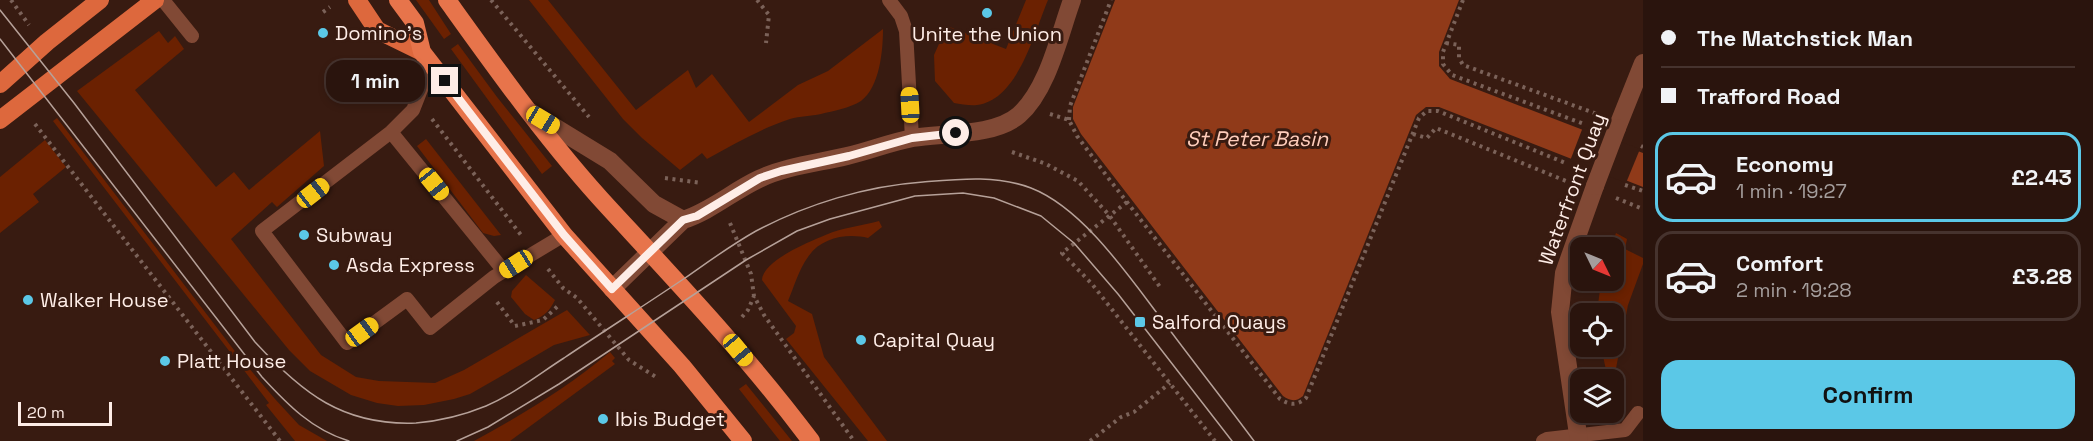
<!DOCTYPE html>
<meta charset="utf-8">
<style>
:root{--surface:#2a140d;--page:#36211b;--text:#f1f3f6;--muted:#a59e9d;--line:#46332e;--accent:#5bc8e7}
body{margin:0;font-family:"Space Grotesk",sans-serif;background:var(--page);color:var(--text);height:100vh;display:flex;flex-direction:column;font-size:22px;white-space:nowrap}
*{box-sizing:border-box;margin:0}
p{font-size:20px;color:var(--muted)}
.icon{flex:none;width:33px;height:33px;fill:none;stroke:currentColor;stroke-width:2;stroke-linecap:round;stroke-linejoin:round}
.map{position:relative;flex:1;overflow:hidden}
.drawer{display:flex;flex-direction:column;background:var(--surface);width:450px}
.drawer>*{flex:none}
.hud{display:grid;align-content:center;height:132px;padding:0 18px;background:var(--surface)}
.needle{width:39px;rotate:133deg}
.tools{position:absolute;left:1570px;top:237px;display:grid;gap:12px}
.tools a{display:grid;place-items:center;width:54px;height:54px;border-radius:12px;background:var(--surface);box-shadow:0 3px 9px #0003,0 0 0 2px var(--line);font-size:30px}
.scale{position:absolute;left:18px;bottom:15px;width:94px;box-sizing:border-box;padding-left:6px;border:3px solid #feede7;border-top:0;font-size:16px;line-height:21px;white-space:nowrap;color:#feede7;-webkit-text-stroke:4px #381b11;paint-order:stroke}
.end{position:absolute;width:27px;height:27px;margin:-14px;border:8px solid #feede7;background:#111;box-shadow:0 0 0 3px #111}
.from{border-radius:50%}
.bubble{position:absolute;height:42px;border-radius:18px;background:var(--surface);box-shadow:0 3px 9px #0003,0 0 0 2px var(--line);font-size:20px;font-weight:600;line-height:42px;text-align:center}
.car{position:absolute;width:18px;height:36px;margin:-18px -9px;border-radius:8px;box-shadow:0 0 4px 2px #0007;background:linear-gradient(#f5c518 24%,#345 0 40%,#f5c518 0 76%,#345 0 86%,#f5c518 0)}
.hud b{display:flex;align-items:center;gap:21px;height:57px;font-size:22px}
.hud b+b{border-top:2px solid var(--line)}
.hud i{width:15px;height:15px;background:var(--text)}
ul{padding:0;list-style:none}
li{display:flex;align-items:center;gap:18px;height:90px;margin:0 12px 9px;padding:0 6px;border:3px solid var(--line);border-radius:18px}
li div{flex:1}
li b{display:block;font-size:22px}
li em{font-style:normal;font-weight:600}
li.on{border-color:var(--accent)}
li>.icon{width:54px;height:54px;stroke-width:1.5}
.primary-button{display:flex;gap:12px;margin-top:auto;padding:12px 18px}
.primary-button a{flex:1;height:69px;border-radius:18px;background:var(--accent);color:#111;font-size:24px;font-weight:600;line-height:69px;text-align:center}
main{display:flex;flex:1;min-height:0}
.map>svg:first-child{display:block}
.green{fill:#6b2101}
.water{fill:#903a19}
.pier{fill:#381b11}
.lines{fill:none;stroke-linecap:round;stroke-linejoin:round}
.path{stroke:#7b6259;stroke-width:4;stroke-dasharray:3 4.5;stroke-linecap:butt}
.service{stroke:#814935;stroke-width:14}
.minor{stroke:#814935;stroke-width:18}
.primary{stroke:#dd683d;stroke-width:18}
.trunk{stroke:#e7744b;stroke-width:18}
.tram{stroke:#b6a199;stroke-width:1.5}
.minor-bridge{stroke:#814935;stroke-width:18}
.route{stroke:#feede7;stroke-width:8}
.poi-dot{fill:#5bc8e7;stroke:#381b11;stroke-width:2}
.labels{text-anchor:middle;stroke-width:6;stroke-linejoin:round;paint-order:stroke}
.poi-label{font-size:20px;fill:#feede7;stroke:#381b11;text-anchor:start}
.street-label{font-size:20px;fill:#feede7;stroke:#381b11}
.water-label{font-size:21px;font-style:italic;fill:#ffcdbb;stroke:#381b11}
</style>
<main>
<div class="map">
<svg width="1643" height="441" viewBox="0 0 1643 441">
<rect width="100%" height="100%" fill="#381b11"/>
<!-- green -->
<path class="green" d="M416,0H429L451,34L444,39Z
M529,0H548L636,110L688,70L696,88L712,74L749,122L798,85L828,71L883,29C883,50 880,87 861,101C850,108 833,111 821,114C811,116 800,116 790,119C760,129 734,144 707,159L702,153L680,170L642,138L623,119Z
M1026,0H1048C1034,33 1018,100 977,105C970,106 961,104 954,103L935,81L934,55L947,26L1006,49Z
M159,31L168,43L175,36L184,49L135,90L216,187L234,172L249,190L320,131L324,166L277,207L272,202L231,239L321,355L356,377L379,381L435,383L464,370L567,310L590,335L554,345L498,378L470,394L454,399L424,405L398,406L377,403L351,395L310,371L289,350L77,91Z
M458,44L497,97L552,166L542,174L451,49Z
M57,118L237,354L275,399L299,425L327,441H295L266,405L269,403L53,121Z
M426,139L501,235L494,236L483,233L417,146Z
M45,140L66,167L33,194L39,202L0,233V177Z
M879,221L882,227L868,238C848,233 821,237 808,257C799,269 794,287 788,301L812,314L824,357L887,441H868L786,339L794,333L796,326L762,280C763,259 816,239 833,232C848,227 864,225 879,221Z
M1616,233L1627,239L1625,249L1643,258V264L1628,305L1614,379H1608L1601,347L1614,346V314L1597,313L1601,281L1614,280V248L1611,247Z
M526,275L555,300C550,310 545,316 534,320L525,314L511,297L512,291Z
M610,352L615,358L612,361L615,364L510,441H474C522,415 568,387 610,352Z
M746,384L792,441H780L739,389Z"/>
<!-- water -->
<path class="water" d="M1115,0H1459L1439,52V66L1450,79L1643,153V187L1439,107H1426L1416,115L1303,396C1296,402 1290,401 1283,396L1081,134L1073,119V107Z"/>
<!-- pier -->
<path class="pier" d="M1583,127L1640,149L1626,183L1570,161Z"/>
<g class="lines">
<!-- path -->
<path class="path" d="M11,0L29,25
M491,0L589,117
M757,0L769,15L766,43
M1463,0L1443,52V64L1452,75L1584,124
M323,12L330,7
M1446,43L1459,45V58L1463,65L1597,114
M389,66L401,81
M1050,114L1069,120L1077,136L1109,179L1280,399C1289,405 1297,406 1306,398L1419,118L1427,111H1438L1568,164
M432,119L521,235
M1069,120L1070,106L1111,0
M35,124L280,441
M1413,134L1427,138L1436,128L1571,183
M1641,146L1643,147
M1012,152L1046,164L1078,181L1109,215L1160,287
M665,178L702,183
M1625,185L1643,191
M1616,198L1643,209
M1127,202L1062,253L1092,284L1215,441
M730,223L751,274L754,296L764,315L854,441
M548,269L563,288L577,298L629,360L656,377
M497,302L515,326L543,320L560,304
M742,317L748,310L754,296
M1090,441L1121,417L1134,412L1170,383"/>
<!-- service -->
<path class="service" d="M163,0L192,36
M889,0L901,16L906,31L912,138
M431,64L413,110L391,132L262,231L347,343L407,299L430,328L494,277L564,235
M391,132L504,271
M1543,441L1547,439L1625,430L1638,413"/>
<!-- minor -->
<path class="minor" d="M530,112L610,161L654,204L683,220
M1617,128L1643,63
M612,289L683,220C711,211 733,191 759,179C786,166 818,163 847,156C869,151 891,142 913,138C944,133 995,136 1019,115C1048,89 1059,36 1072,0
M1579,441L1560,312L1564,273L1595,186"/>
<!-- primary -->
<path class="primary" d="M357,0L377,30L422,52
M0,84L47,42L100,0
M0,120L155,0"/>
<!-- trunk -->
<path class="trunk" d="M398,0L415,23L422,52L564,235L682,366L743,441
M447,0C498,71 549,143 609,208C679,284 749,358 811,441"/>
<!-- tram -->
<path class="tram" d="M0,10L74,103L255,342C302,393 343,426 416,423C440,421 464,415 486,406C514,394 539,374 564,358C604,331 645,305 685,278C708,262 731,245 756,231C807,204 866,186 923,182C959,179 997,175 1031,188C1085,209 1132,281 1166,325C1195,364 1225,402 1254,441
M0,39L262,377C287,404 312,430 349,441
M457,441L488,427L559,384L746,260L797,231L830,219L915,196L963,193L994,198L1041,216L1074,243L1118,294L1232,441"/>
<!-- minor-bridge -->
<path class="minor-bridge" d="M1595,186L1617,128"/>
</g>
<g class="lines">
<!-- route -->
<path class="route" d="M445,81L564,235L612,289L683,220L697,216L760,178L781,171L849,156L912,138L956,133"/>
</g>
<!-- markers -->
<g class="poi-dot">
<circle cx="987" cy="13" r="6"/>
<circle cx="323" cy="33" r="6"/>
<circle cx="304" cy="235" r="6"/>
<circle cx="334" cy="265" r="6"/>
<circle cx="28" cy="300" r="6"/>
<rect x="1134" y="316" width="12" height="12" rx="3"/>
<circle cx="861" cy="340" r="6"/>
<circle cx="165" cy="361" r="6"/>
<circle cx="603" cy="419" r="6"/>
</g>
<g class="labels">
<!-- poi labels -->
<g class="poi-label">
<text x="335" y="40">Domino's</text>
<text x="987" y="41" text-anchor="middle">Unite the Union</text>
<text x="316" y="242">Subway</text>
<text x="346" y="272">Asda Express</text>
<text x="40" y="307">Walker House</text>
<text x="1152" y="329">Salford Quays</text>
<text x="873" y="347">Capital Quay</text>
<text x="177" y="368">Platt House</text>
<text x="615" y="426">Ibis Budget</text>
</g>
<!-- street labels -->
<g class="street-label">
<text transform="translate(1572 189) rotate(-70)" y="7">Waterfront Quay</text>
</g>
<!-- water labels -->
<g class="water-label">
<text x="1257" y="146">St Peter Basin</text>
</g>
</g>
</svg>
<div class="tools">
<a><svg class="needle" viewBox="-14 -14 28 28"><path d="M0-13l5 13h-10z" fill="#e53935"/><path d="M0 13l5-13h-10z" fill="#a59e9d"/></svg></a>
<a><svg class="icon" aria-label="locate" viewBox="0 0 24 24"><circle cx="12" cy="12" r="6"/><path d="M12 2v4M12 18v4M2 12h4M18 12h4"/></svg></a>
<a><svg class="icon" aria-label="layers" viewBox="0 0 24 24"><path d="M12 4l9 5-9 5-9-5zM3 14l9 5 9-5"/></svg></a>
</div>
<div class="scale">20 m</div>
<i class="end from" style="left:956px;top:133px"></i>
<i class="end" style="left:445px;top:81px"></i>
<div class="bubble" style="left:326px;top:60px;width:99px">1 min</div>
<i class="car" style="left:910px;top:105px;rotate:357deg"></i>
<i class="car" style="left:543px;top:120px;rotate:121deg"></i>
<i class="car" style="left:434px;top:184px;rotate:141deg"></i>
<i class="car" style="left:313px;top:193px;rotate:52deg"></i>
<i class="car" style="left:516px;top:264px;rotate:238deg"></i>
<i class="car" style="left:362px;top:332px;rotate:54deg"></i>
<i class="car" style="left:738px;top:350px;rotate:140deg"></i>
</div>
<section class="drawer">
<div class="hud">
<b><i class="from"></i>The Matchstick Man</b>
<b><i></i>Trafford Road</b>
</div>
<ul>
<li class="on"><svg class="icon" aria-label="car" viewBox="0 0 24 24"><path d="M5 17H2v-5l4-1 3-4h7l3 4 3 1v5h-3M9 17h6M6 11h13"/><circle cx="7" cy="17" r="2"/><circle cx="17" cy="17" r="2"/></svg><div><b>Economy</b><p>1 min · 19:27</p></div><em>£2.43</em></li>
<li><svg class="icon" aria-label="car" viewBox="0 0 24 24"><path d="M5 17H2v-5l4-1 3-4h7l3 4 3 1v5h-3M9 17h6M6 11h13"/><circle cx="7" cy="17" r="2"/><circle cx="17" cy="17" r="2"/></svg><div><b>Comfort</b><p>2 min · 19:28</p></div><em>£3.28</em></li>
</ul>
<div class="primary-button"><a>Confirm</a></div>
</section>
</main>
